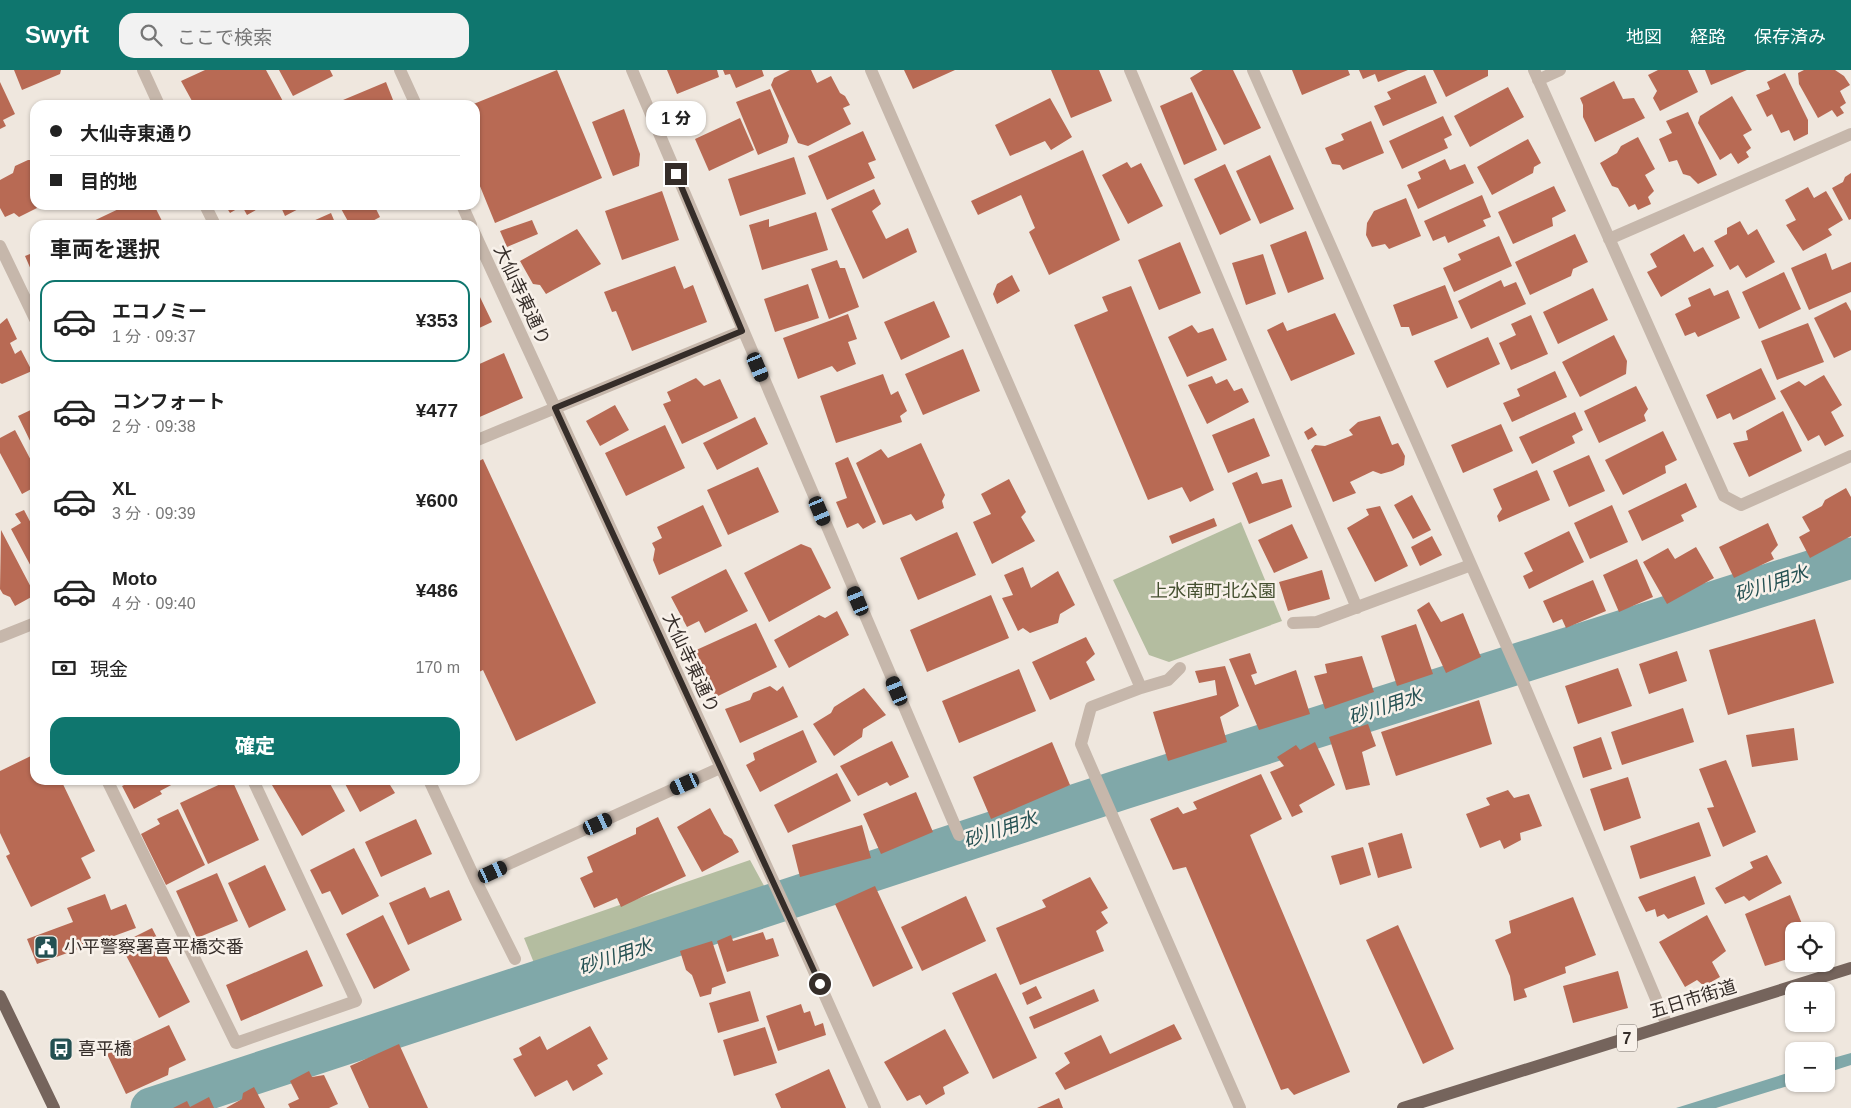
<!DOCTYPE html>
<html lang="ja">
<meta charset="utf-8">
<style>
:root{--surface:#fff;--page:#f2f2f2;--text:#222;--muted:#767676;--line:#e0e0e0;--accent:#0f766e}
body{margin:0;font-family:Arial,"Noto Sans JP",sans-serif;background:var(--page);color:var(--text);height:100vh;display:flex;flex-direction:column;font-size:19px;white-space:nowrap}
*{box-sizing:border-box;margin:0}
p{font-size:16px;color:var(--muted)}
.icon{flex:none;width:28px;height:28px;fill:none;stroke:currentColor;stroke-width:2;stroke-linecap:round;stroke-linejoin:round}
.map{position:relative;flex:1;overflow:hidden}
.side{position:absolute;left:30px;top:150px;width:450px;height:565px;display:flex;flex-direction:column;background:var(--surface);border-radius:15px;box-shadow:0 1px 4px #0004}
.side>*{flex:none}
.hud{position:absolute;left:30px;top:30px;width:450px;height:110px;border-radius:15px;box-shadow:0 1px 4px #0004;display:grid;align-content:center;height:110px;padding:0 20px;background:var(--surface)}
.controls{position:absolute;left:1785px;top:852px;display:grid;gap:10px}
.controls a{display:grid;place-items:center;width:50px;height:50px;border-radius:10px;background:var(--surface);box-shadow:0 1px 4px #0004;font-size:25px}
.end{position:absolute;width:22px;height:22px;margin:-11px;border:6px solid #352d29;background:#fff;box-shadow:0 0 0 2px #fff}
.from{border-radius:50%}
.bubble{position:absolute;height:35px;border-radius:15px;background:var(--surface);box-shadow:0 1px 4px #0004;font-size:16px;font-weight:800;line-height:35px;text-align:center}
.car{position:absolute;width:15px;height:30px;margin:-15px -8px;border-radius:6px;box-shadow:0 0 4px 1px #0007;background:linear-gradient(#222 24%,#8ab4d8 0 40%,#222 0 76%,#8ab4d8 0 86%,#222 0)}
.hud b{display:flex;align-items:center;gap:18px;height:48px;font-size:19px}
.hud b+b{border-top:1px solid var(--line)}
.hud i{width:12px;height:12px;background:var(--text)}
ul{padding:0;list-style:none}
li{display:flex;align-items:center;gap:15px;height:82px;margin:0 10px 8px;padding:0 10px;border:2px solid transparent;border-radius:15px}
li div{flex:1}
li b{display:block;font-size:19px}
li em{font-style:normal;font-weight:800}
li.current{border-color:var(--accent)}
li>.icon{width:45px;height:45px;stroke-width:1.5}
h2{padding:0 20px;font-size:22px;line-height:60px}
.pay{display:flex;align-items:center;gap:12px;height:55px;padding:0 20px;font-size:19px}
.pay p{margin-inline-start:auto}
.cta{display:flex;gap:10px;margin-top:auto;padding:10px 20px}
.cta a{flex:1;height:58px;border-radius:15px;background:var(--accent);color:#fff;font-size:20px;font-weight:800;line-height:58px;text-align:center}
header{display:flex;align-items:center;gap:30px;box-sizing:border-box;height:70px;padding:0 25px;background:var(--accent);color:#fff}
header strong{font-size:24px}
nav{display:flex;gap:28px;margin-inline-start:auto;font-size:18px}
.search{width:350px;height:45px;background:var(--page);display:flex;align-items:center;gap:12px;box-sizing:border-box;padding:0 18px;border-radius:15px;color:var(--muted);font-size:19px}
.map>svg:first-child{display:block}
.green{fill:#b4bda0}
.water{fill:#80a8a9}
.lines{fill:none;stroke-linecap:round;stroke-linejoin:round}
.canal{stroke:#80a8a9;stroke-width:41}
.building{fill:#b86a54}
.minor{stroke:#c6b7ab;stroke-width:12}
.major{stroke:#75645c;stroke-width:12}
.route{stroke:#352d29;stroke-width:6}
.labels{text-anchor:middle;stroke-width:5;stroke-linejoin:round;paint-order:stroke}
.shield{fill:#f8f1ea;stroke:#706863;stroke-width:1}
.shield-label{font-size:16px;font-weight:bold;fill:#352d29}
.street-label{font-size:18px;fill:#352d29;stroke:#f8f1ea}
.park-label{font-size:18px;fill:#455030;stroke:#f8f1ea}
.poi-label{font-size:18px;fill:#352d29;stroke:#f8f1ea;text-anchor:start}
.water-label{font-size:19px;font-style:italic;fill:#245052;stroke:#f8f1ea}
</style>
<header>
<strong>Swyft</strong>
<div class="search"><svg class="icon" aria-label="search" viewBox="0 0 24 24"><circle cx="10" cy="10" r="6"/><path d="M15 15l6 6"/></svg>ここで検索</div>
<nav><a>地図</a><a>経路</a><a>保存済み</a></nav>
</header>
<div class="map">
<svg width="1851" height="1038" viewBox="0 0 1851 1038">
<rect width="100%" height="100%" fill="#efe7de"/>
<!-- green -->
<path class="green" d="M1241,452L1282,551L1169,592L1149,585L1113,510Z
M750,790L768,823L536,898L524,868Z"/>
<!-- water -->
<path class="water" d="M1851,983V995L1826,1003V990Z
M1794,1001V1014L1716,1038H1676Z"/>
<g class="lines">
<!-- canal -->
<path class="canal" d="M151,1038L1123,719L1851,488"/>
</g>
<!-- building -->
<path class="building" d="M14,0H61L60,4L22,20Z
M205,0H266L285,35H187L192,31L181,11Z
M279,0H330L333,6L293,26Z
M557,0L602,108L495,153L475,104V35H471Z
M667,0H717L719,7L677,24Z
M723,0H762L764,6L736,18L730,4L725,5Z
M790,0H811L817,13L831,6L840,23L845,26L850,35L843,38L851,54L808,76L798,73L771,15L774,8Z
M904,0H955L913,19Z
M1051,0H1099L1112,31L1071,48Z
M1203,0H1233L1261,58L1224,75L1190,8Z
M1292,0H1348L1350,5L1302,25Z
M1359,0H1408L1378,12L1375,4L1363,9Z
M1433,0H1488V6L1446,27Z
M1658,0H1688L1698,22L1660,41L1653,28L1657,21L1648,5Z
M1705,0H1747L1711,15Z
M1804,0H1835L1844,6L1850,15L1840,21L1846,33L1840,37L1844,43L1837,47L1832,40L1818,48L1799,14L1798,3Z
M1785,3L1808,50V64L1794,71L1789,60L1781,63L1772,44L1767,47L1756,25L1770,19L1767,12Z
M1425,5L1437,33L1383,56L1374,36L1391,29L1387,22Z
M1614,11L1623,29L1634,28L1645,48L1595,72L1583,47V35L1580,28Z
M0,12L15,44L3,50L6,56L0,59Z
M386,12L395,35H345L343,30Z
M1508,17L1524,47L1470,77L1454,46Z
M770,19L789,66L787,73L758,85L736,32Z
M1192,22L1217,80L1184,95L1160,36Z
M1732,26L1752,60L1743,65L1751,78L1746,82L1749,87L1738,94L1731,83L1720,90L1698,53L1700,46Z
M1050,28L1072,67L1051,80L1045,71L1010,86L995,55Z
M624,39L640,84L639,96L613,106L592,52Z
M1688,42L1717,105L1698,114L1690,106L1683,104L1677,90L1669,92L1659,69L1672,63L1666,51Z
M1443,46L1452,65L1444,69L1448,78L1402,99L1389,71Z
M740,48L754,80L709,101L695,69Z
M1371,51L1384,83L1343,100L1340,95L1332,94L1325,78L1344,70L1341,64Z
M863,61L876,90L868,93L875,108L827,130L808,86Z
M1638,67L1655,99L1645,105L1654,121L1648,127L1651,134L1638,140L1635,134L1629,137L1618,118L1612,116L1600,93L1617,83L1621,76Z
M1528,69L1541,93L1534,97L1533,103L1492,125L1477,97Z
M1083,80L1120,170L1049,205L1029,162L1035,158L1021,125L978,145L971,131Z
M1270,85L1294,139L1260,154L1236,101Z
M794,87L806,124L740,146L728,109Z
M1445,89L1450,100L1465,94L1474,113L1418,139L1407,115L1421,109L1418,102Z
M28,90H35V135H43L19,147L14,143L5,147L0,138V110L13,103L15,96Z
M1127,92L1131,98L1141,93L1163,136L1128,154L1102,105Z
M1225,94L1251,150L1220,165L1194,109Z
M1851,103V149L1849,150L1832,118L1843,112L1845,107Z
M1554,116L1566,141L1552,148L1553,156L1513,174L1498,142Z
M1808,117L1814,128L1826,121L1843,150L1828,159L1832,165L1803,181L1786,155L1796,150L1785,130Z
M874,119L881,134L872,141L886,169L908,158L917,182L863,209L831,139Z
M662,121L679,170L622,190L605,141Z
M1482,125L1491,147L1483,150L1486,156L1448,173L1445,166L1433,171L1424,151Z
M1406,128L1421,166L1389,179L1385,174L1372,177L1366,165L1367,153L1374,141Z
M127,135H154L164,155H85Z
M225,135H265L247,145L242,136L230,143Z
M280,135H306L285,146Z
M339,135H379L376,139L380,147L365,155H350Z
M816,142L828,180L762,200L749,155L769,149V157Z
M331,143L336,155H304Z
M532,150L538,164L507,177L500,161Z
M1740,151L1748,165L1757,159L1775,192L1746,208L1738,195L1730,200L1714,171L1727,164V158Z
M577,159L601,194L546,224L540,215L533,214L520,191Z
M1306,161L1324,209L1288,223L1270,175Z
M1575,164L1588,192L1573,199L1571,206L1530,225L1515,192Z
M1684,164L1694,182L1703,177L1714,196L1661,227L1647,202L1657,197L1650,184Z
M1499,166L1512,196L1454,222L1443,198L1461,190L1458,184Z
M1180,172L1201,223L1159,240L1138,190Z
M35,182V209L25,186Z
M1826,183L1832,200L1851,192V222L1809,240L1791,198Z
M1263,184L1276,224L1246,235L1232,193Z
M837,190L840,198H845L859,237L829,249L811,199Z
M675,196L684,219L693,215L707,252L632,281L616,241L612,242L604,222Z
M1784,202L1801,239L1759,259L1742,222Z
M1012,205L1020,221L997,234L993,224L997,214Z
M1501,210L1504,217L1516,212L1526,234L1471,259L1458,231Z
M808,214L819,248L775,262L764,229Z
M1445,215L1458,248L1412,266L1409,257H1401L1393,235Z
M1131,216L1214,420L1190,432L1182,417L1148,430L1074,255L1108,241L1102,227Z
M1593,218L1608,250L1558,274L1543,242Z
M1710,218L1714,226L1728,220L1740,248L1698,267L1695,262L1685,266L1675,244L1691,236L1688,228Z
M479,225L492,252L475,260V226Z
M934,231L950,267L901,290L884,252Z
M1846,232L1851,241V280L1834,288L1814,248Z
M1335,243L1355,284L1291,311L1267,260L1283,252L1287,261Z
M848,244L857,269L848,272L856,294L837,302L832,296L798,309L783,268Z
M1531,245L1548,284L1511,300L1499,273L1516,265L1511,254Z
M7,248L17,269L10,273L15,284L21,280L32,301L2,314L0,313V254Z
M1808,253L1824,292L1777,310L1761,271Z
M1192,255L1198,263L1213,258L1227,290L1187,307L1168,267Z
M1614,265L1627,291L1626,304L1580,327L1562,292Z
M1488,267L1500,294L1447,318L1434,291Z
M963,279L980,321L923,345L905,304Z
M504,283L523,328L475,349V296Z
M1761,298L1776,329L1733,350L1730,343L1717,349L1706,325Z
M1555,301L1567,327L1512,352L1503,333L1520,326L1517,319Z
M883,304L891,325L898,321L907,341L900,346L902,352L836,373L820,326Z
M1824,305L1842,335L1831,342L1844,366L1825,376L1819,365L1808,371L1780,321L1799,311L1805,316Z
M1212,306L1216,314L1227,309L1234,321L1242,318L1249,332L1207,354L1188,315Z
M696,308L704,316L720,309L738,348L682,374L663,334L671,331L667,322Z
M1636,316L1648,339L1644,345L1646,351L1599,373L1584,341Z
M615,335L629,360L600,376L586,351Z
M35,338V381L18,346Z
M1783,341L1802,381L1749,407L1733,373L1748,370L1746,361Z
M1575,342L1583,360L1572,366L1575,373L1532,394L1519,367Z
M1380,346L1392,375L1398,373L1405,386L1404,395L1392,401L1381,404L1373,401L1350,412L1356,423L1333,432L1311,380L1315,375L1325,376L1353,365L1349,360L1358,352Z
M755,347L768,374L717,400L703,373Z
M1254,348L1270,386L1228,403L1212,365Z
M1501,354L1513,381L1463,403L1451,375Z
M665,355L685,398L626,426L605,383Z
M1312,357L1317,365L1308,370L1304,362Z
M15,360L35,398V417L22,424L0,383V368Z
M1663,361L1677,390L1665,396L1666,403L1623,425L1605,390Z
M921,373L945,425L942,431L944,438L916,451L911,444L883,455L856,393L881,379L888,388Z
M1589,385L1605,421L1569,437L1553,401Z
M848,387L876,452L863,459L858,453L847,458L836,432L847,428L835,393Z
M483,389L596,633L516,671L483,600L475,604V393Z
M758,397L779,442L728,465L707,420Z
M1537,400L1550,430L1499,452L1497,446L1502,439L1493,419Z
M1257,402L1262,414L1282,409L1292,437L1249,454L1232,413Z
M1009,409L1026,442L1021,447L1035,471L992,494L973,452L991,444L981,424Z
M1686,413L1697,437L1681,445L1684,451L1642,471L1628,441Z
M1846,418L1851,427V466L1810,488L1799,467L1810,461L1802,447L1822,436L1825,430Z
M1412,425L1431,460L1413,469L1394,435Z
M703,435L722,476L659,505L653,490L655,479L652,473L662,468L657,457Z
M1612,435L1628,472L1590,489L1574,453Z
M1380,436L1408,496L1375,512L1347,458L1369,445L1366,439Z
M24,440L35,461V504L11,459L21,453L15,444Z
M1214,448L1217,456L1172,474L1169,466Z
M1768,453L1778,475L1771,483L1774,489L1734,508L1719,477Z
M1292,454L1308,488L1274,503L1258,470Z
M1,460L35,525L15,536L10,527L3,524L0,519Z
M1569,461L1584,492L1529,519L1523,506L1533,501L1524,483Z
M957,462L976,505L918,530L900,488Z
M1432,466L1442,485L1420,496L1411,477Z
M801,474L811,478L831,518L769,552L744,503Z
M1696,477L1714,508L1667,534L1643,492L1668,478L1675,489Z
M1637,489L1653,527L1619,542L1603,505Z
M1023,497L1031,518L1058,501L1075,535L1060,544L1058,553L1030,563L1023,558L1018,561L1002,528L1013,525L1004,505Z
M726,499L748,541L705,563L699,551L687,557L671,527Z
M1322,500L1330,529L1288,541L1279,512Z
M1593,510L1606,541L1566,558L1562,549L1553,553L1543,531Z
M991,525L1009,568L927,602L910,560Z
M1429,532L1441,552L1463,543L1481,587L1446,603L1417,540Z
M837,541L849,565L789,598L774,570L819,545L825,548Z
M1815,549L1834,613L1728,645L1709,580Z
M756,553L777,597L716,627L694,581Z
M1416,554L1433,604L1397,616L1381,566Z
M1086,567L1095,584L1086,592L1095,610L1050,630L1032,592Z
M1677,581L1687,611L1649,624L1639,594Z
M1250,583L1257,603L1251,605L1255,615L1296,600L1310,644L1259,660L1229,589Z
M1362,586L1374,622L1325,639L1314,606L1327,603L1325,594Z
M1225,596L1239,636L1220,647L1227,672L1168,691L1153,642L1217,625L1215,610L1199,613L1195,601Z
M1618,598L1632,636L1578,654L1565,616Z
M1019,599L1036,641L959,673L942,631Z
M770,616L777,621L783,616L798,647L740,673L725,639L750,630L753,623Z
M864,618L886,645L863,659L862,667L834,686L813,654L831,643L834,637Z
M1479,630L1492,674L1396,706L1381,662Z
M1683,638L1694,672L1622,695L1611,662Z
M1368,654L1376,676L1362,682L1370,715L1346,720L1329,667Z
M1794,658L1798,690L1752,697L1746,665Z
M803,660L817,692L760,722L746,695L755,690L753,683Z
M1601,667L1612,699L1583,708L1573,677Z
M892,671L909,707L890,716L887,712L858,726L840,696Z
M1052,672L1070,715L991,749L973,707Z
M1315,672L1335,715L1299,735L1303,742L1292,747L1270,702L1284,696L1277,687L1296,675L1300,680Z
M35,684V710H61L95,781L81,788L91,808L31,837L6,786L10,784L0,763V701Z
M1726,690L1756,762L1723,777L1707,738L1714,737L1699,699Z
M837,703L851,731L788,763L774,735Z
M1261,704L1282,749L1250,765L1350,1002L1294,1025L1288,1018L1281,1020L1186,797L1173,800L1150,749L1178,737L1183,744L1197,739L1193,732Z
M1628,707L1641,748L1604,761L1590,719Z
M134,710H173L175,713L160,721L162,724L134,739L122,716Z
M229,710H232L259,770L208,794L180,733Z
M269,710H328L345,741L302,766Z
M343,710H387L395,723L360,742Z
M1508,720L1514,728L1529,724L1542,756L1520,763L1521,770L1504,779L1500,770L1480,778L1466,744L1490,735L1486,728Z
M916,722L933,762L881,784L863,744Z
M710,738L724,764L732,769L739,782L702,802L677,757Z
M178,739L205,795L166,815L141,764L160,754L157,749Z
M658,747L686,806L621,837L617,828L594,838L580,808L593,802L587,787L636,764V758Z
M416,749L432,784L381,807L365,772Z
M1699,752L1711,786L1640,809L1630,776Z
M862,755L871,788L800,807L792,775Z
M1402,763L1412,798L1378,808L1368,773Z
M1363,777L1371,805L1340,815L1331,786Z
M354,778L379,826L342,845L330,821L322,824L310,800Z
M1767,785L1782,813L1749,831L1744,826L1725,834L1715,818L1753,798L1750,792Z
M265,795L286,840L249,858L228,813Z
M217,803L238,851L197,868L176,821Z
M1695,806L1705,834L1668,849L1664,844L1657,847L1655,839L1646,842L1638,827Z
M1090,807L1108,838L1101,842L1108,853L1096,861L1104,881L1020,915L996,858L1046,837L1042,830Z
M875,816L913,898L873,917L835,834Z
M425,817L430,828L449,820L462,850L408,875L389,833Z
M105,824L111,840L126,834L136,858L37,894L27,869L73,852L67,838Z
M1790,825L1805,861H1794V880L1791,881V888L1765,896L1745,844Z
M966,826L986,871L922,901L901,857Z
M1573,827L1596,885L1565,897L1566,903L1524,919L1527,927L1514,931L1510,906L1495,870L1511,863L1509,851Z
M383,845L410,900L374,919L346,864Z
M1707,845L1726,881L1712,892L1720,907L1704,916L1697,910L1685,917L1659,872Z
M1398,855L1454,979L1423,994L1366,870Z
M152,858L190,932L159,948L120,874Z
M763,862L766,870L773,868L779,886L727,902L717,871L731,865L733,871Z
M712,871L726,913L712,918L711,924L700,927L692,905L686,900L680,881Z
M307,880L323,916L241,951L226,915Z
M1618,901L1628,938L1573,953L1563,916Z
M996,903L1037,988L993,1009L952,923Z
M1036,916L1042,928L1027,935L1022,923Z
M1094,919L1099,931L1034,959L1029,947Z
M750,921L759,951L718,963L709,933Z
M801,934L804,943L810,941L815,956L823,953L826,965L778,981L766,946Z
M1174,954L1182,969L1065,1020L1055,1003L1070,993L1064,983L1101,965L1110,984Z
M169,955L186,990L169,998L168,1005L126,1024L107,984Z
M590,956L608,989L597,995L603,1004L573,1021L567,1010L535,1027L513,989L522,985L519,978L540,966L547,980Z
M765,957L777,993L734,1006L723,970Z
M945,959L969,1003L943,1017L945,1024L926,1035L920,1025L907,1031L884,992Z
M399,974L428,1038H369L350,996Z
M829,999L846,1038H781L775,1024Z
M309,1001L312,1007L324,1005L338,1034L329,1038H290L288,1034L299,1029L290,1011Z
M254,1017L265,1038H226L242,1029L243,1023Z
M209,1027L214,1038H173L187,1031L190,1037Z
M1059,1028L1063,1038H1037Z"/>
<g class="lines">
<!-- minor -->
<path class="minor" d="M143,0L159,35
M400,0L416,35
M632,0L959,765
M871,0L1141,618L1091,637L1081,674L1240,1038
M1130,0L1357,538
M1253,0L1524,615L1667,955
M1534,0L1724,426L1741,435L1851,386
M1538,10L1560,0
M205,135L215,155
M462,135L471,155
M475,164L788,843L875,1038
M1609,169L1851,64
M0,176L35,249
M475,371L742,261
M1293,553L1317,552L1471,495
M0,567L35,553
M1141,618L1168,610L1180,598
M107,710L236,973L356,931L253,710
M429,710L475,809L720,698
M475,809L515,889"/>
<!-- major -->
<path class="major" d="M0,926L54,1038
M1403,1038L1851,898"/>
</g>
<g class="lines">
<!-- route -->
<path class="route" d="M676,104L742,261L555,338L820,914"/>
</g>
<!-- icons -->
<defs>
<g id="civic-square" transform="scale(1.25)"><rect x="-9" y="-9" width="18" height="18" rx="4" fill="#245052" stroke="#f8f1ea"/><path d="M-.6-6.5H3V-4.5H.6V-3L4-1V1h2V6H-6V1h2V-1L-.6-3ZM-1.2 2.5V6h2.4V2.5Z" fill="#fff"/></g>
<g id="bus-square" transform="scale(1.25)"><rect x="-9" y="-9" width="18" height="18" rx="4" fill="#245052" stroke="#f8f1ea"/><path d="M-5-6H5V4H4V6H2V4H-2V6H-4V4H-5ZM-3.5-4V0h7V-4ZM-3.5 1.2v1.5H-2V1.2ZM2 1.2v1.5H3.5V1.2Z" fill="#fff"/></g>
</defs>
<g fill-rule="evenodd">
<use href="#civic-square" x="46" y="877"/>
<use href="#bus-square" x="61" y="979"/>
</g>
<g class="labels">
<!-- shield labels -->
<rect class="shield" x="1617" y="954.5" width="20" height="27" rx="4"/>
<g class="shield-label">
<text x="1627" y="974">7</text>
</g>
<!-- street labels -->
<g class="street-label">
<text transform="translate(522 225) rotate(65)" y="6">大仙寺東通り</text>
<text transform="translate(691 593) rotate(65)" y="6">大仙寺東通り</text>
<text transform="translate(1693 929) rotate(-17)" y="6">五日市街道</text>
</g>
<!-- park labels -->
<g class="park-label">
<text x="1213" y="527">上水南町北公園</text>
</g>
<!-- poi labels -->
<g class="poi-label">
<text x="64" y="883">小平警察署喜平橋交番</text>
<text x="78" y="985">喜平橋</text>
</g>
<!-- water labels -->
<g class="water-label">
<text transform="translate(1771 513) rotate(-18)" y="7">砂川用水</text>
<text transform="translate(1385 636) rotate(-18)" y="7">砂川用水</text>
<text transform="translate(1000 759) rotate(-18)" y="7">砂川用水</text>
<text transform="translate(615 886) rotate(-18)" y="7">砂川用水</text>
</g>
</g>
</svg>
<div class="controls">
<a><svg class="icon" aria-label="locate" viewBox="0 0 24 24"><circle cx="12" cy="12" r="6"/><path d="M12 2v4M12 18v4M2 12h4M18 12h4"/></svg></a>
<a>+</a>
<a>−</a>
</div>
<i class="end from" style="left:820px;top:914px"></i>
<i class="end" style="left:676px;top:104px"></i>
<div class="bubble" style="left:646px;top:31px;width:60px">1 分</div>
<i class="car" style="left:758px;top:297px;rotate:157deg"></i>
<i class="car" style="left:820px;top:441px;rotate:157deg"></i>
<i class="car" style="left:858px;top:531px;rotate:337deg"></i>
<i class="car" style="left:897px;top:621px;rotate:337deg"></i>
<i class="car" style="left:685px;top:714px;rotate:246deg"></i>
<i class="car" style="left:598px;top:754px;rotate:65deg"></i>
<i class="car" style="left:493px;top:802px;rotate:65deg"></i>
<div class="hud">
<b><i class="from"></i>大仙寺東通り</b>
<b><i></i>目的地</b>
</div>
<section class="side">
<h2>車両を選択</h2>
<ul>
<li class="current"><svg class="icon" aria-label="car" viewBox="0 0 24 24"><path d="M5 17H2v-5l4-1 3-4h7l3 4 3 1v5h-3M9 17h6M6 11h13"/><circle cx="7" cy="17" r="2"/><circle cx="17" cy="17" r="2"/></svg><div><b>エコノミー</b><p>1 分 · 09:37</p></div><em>¥353</em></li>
<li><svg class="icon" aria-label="car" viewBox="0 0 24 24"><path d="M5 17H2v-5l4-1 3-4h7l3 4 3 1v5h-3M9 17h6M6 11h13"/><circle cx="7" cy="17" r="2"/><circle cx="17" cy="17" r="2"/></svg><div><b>コンフォート</b><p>2 分 · 09:38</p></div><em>¥477</em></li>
<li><svg class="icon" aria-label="car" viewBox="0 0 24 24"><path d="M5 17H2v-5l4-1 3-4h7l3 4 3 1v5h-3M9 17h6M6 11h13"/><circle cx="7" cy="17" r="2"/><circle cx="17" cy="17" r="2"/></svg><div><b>XL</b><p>3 分 · 09:39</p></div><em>¥600</em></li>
<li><svg class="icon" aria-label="car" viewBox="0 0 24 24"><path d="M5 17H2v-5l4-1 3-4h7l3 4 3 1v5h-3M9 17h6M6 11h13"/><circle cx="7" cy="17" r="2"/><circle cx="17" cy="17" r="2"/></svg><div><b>Moto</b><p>4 分 · 09:40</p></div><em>¥486</em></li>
</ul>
<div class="pay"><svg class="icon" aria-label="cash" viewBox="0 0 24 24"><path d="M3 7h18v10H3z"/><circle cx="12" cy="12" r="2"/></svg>現金<p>170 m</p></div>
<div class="cta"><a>確定</a></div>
</section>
</div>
